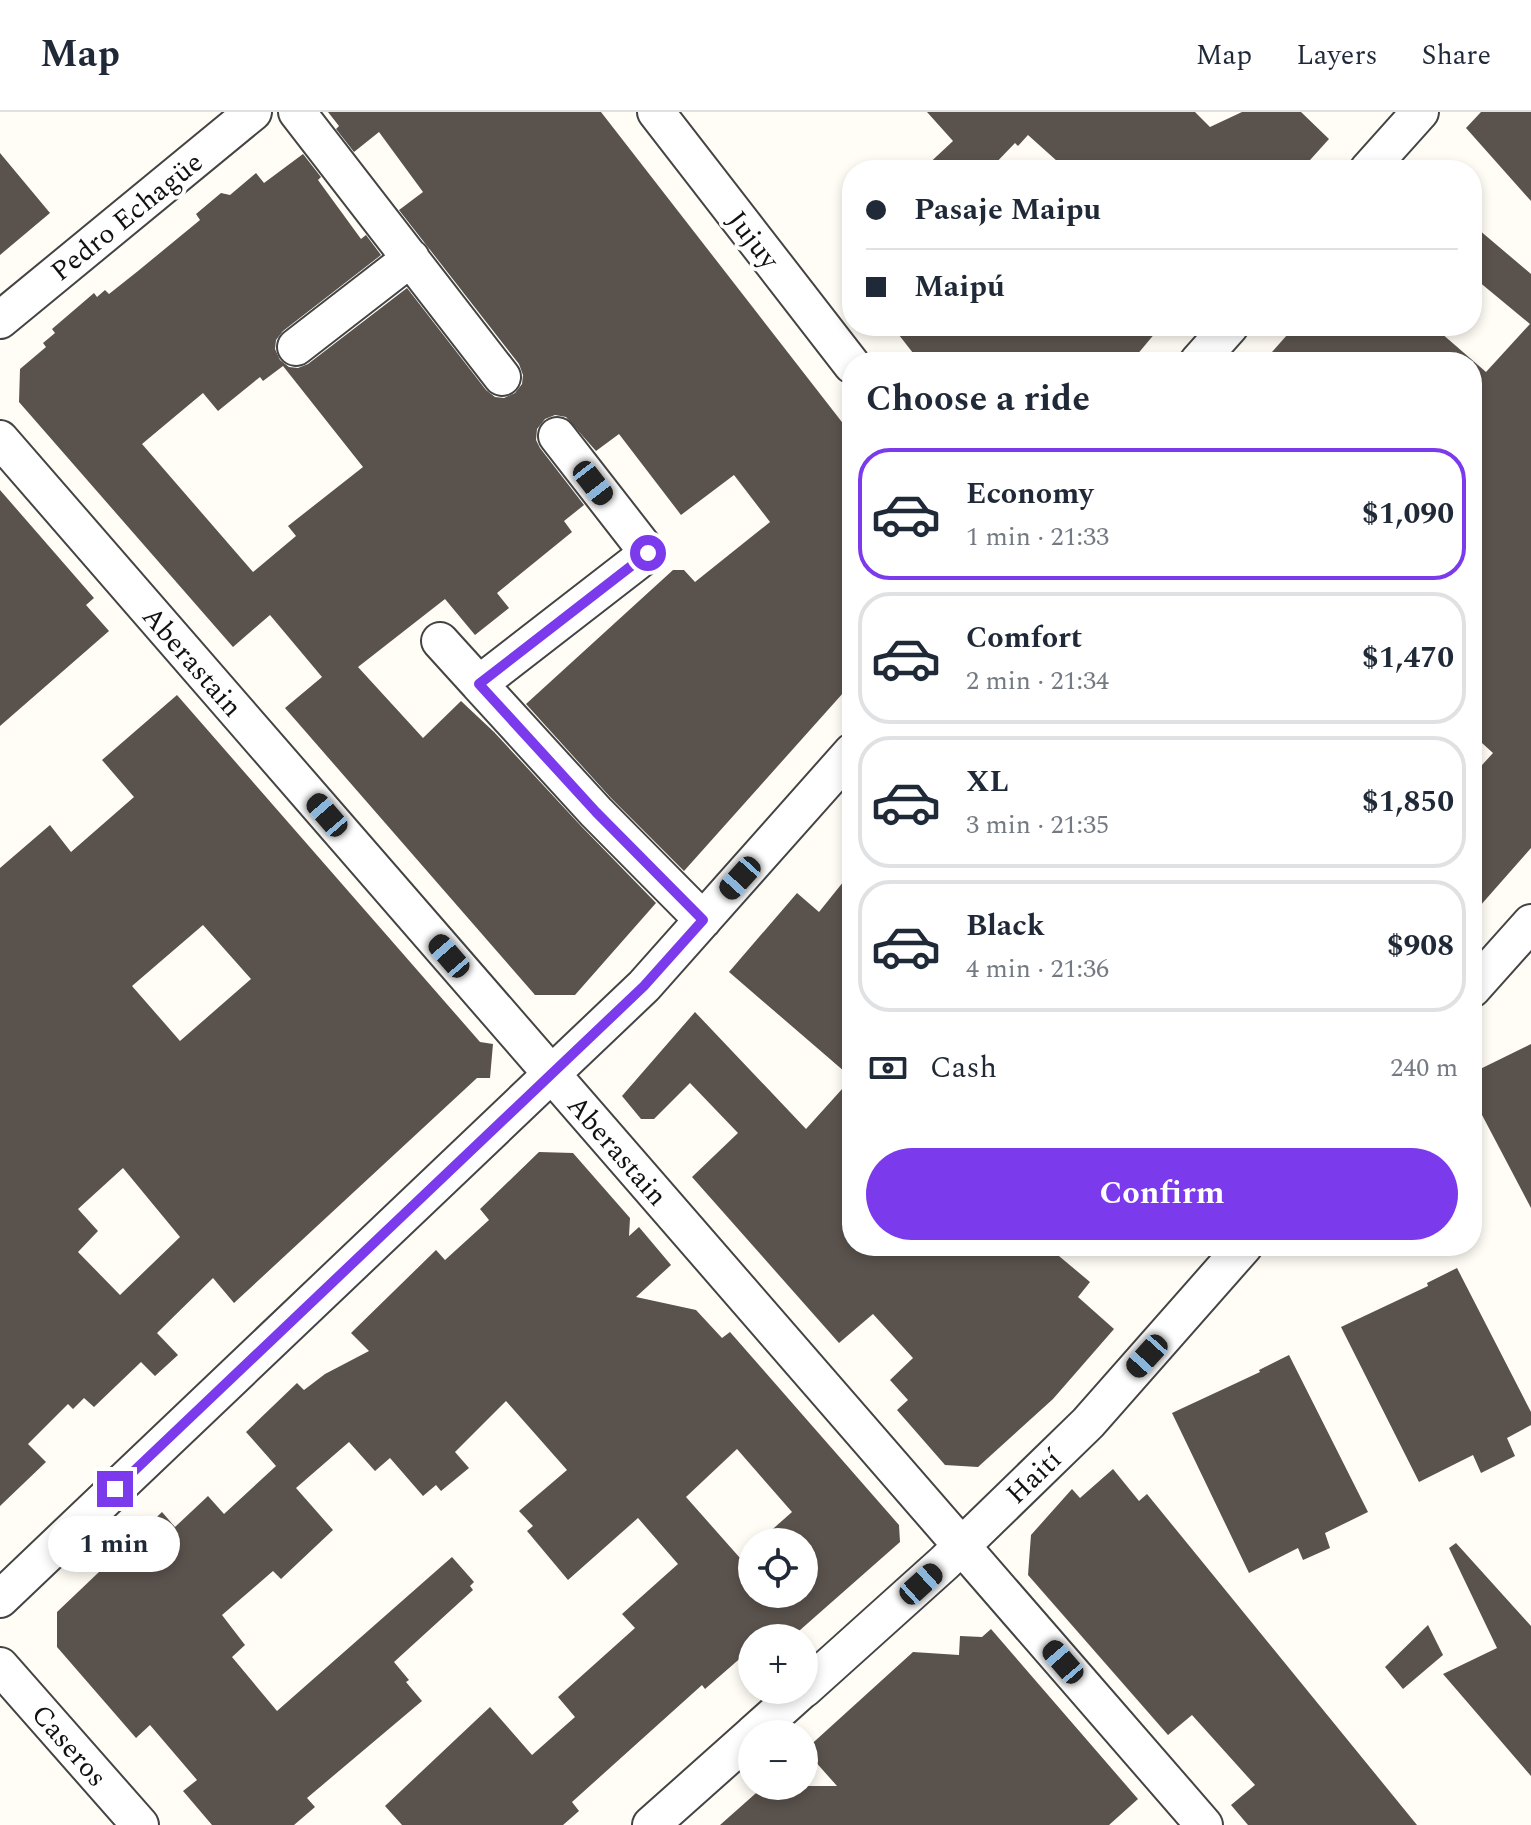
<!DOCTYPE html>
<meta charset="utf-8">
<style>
:root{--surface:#fff;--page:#f6f6f7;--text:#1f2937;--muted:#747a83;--line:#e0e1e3;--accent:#7c3aed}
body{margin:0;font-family:Spectral,serif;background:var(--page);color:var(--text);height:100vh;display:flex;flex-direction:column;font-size:30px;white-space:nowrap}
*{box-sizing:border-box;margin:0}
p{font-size:26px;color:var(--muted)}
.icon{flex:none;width:44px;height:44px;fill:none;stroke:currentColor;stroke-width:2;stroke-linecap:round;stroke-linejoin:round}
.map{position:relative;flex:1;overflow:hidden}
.sheet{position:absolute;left:842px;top:240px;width:640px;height:904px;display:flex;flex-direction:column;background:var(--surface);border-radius:32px;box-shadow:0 4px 12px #0003}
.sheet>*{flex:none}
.top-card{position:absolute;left:842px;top:48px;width:640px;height:176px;border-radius:32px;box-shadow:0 4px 12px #0003;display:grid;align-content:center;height:176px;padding:0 24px;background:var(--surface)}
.buttons{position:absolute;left:738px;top:1416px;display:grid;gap:16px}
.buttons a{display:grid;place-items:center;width:80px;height:80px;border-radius:50%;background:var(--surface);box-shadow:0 4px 12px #0003;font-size:40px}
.end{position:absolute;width:36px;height:36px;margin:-18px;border:10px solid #7c3aed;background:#fff;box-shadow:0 0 0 4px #fff}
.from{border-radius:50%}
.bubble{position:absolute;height:56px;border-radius:28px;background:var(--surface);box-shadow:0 4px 12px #0003;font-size:26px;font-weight:700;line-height:56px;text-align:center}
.car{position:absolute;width:24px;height:48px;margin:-24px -12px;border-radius:10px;box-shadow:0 0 6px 2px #0007;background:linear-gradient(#222 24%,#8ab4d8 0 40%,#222 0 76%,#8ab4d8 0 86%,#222 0)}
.top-card b{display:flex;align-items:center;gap:28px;height:76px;font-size:30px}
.top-card b+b{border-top:2px solid var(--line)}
.top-card i{width:20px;height:20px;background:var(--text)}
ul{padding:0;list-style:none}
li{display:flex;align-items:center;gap:24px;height:132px;margin:0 16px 12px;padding:0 8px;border:4px solid var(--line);border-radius:32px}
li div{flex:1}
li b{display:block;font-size:30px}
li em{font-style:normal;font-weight:700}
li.active{border-color:var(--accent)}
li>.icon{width:72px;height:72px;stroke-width:1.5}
h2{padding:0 24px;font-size:36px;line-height:96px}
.pay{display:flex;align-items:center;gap:20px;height:88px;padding:0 24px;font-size:30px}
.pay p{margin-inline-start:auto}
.button{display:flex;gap:16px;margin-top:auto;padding:16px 24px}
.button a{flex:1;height:92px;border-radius:48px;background:var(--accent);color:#fff;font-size:32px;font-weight:700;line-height:92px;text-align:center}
header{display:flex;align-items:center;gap:48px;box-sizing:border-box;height:112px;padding:0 40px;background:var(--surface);border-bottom:2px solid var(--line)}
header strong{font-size:38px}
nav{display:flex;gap:44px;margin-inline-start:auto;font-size:28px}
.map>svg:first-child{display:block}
.building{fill:#5a524d;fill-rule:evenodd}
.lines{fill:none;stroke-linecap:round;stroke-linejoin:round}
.street-casing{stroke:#444;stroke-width:40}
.street{stroke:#fff;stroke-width:36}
.route{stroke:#7c3aed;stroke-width:10}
.labels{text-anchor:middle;stroke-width:8;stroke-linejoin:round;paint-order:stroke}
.street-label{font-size:28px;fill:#111;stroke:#fff}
</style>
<header>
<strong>Map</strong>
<nav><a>Map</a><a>Layers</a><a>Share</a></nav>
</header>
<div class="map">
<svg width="1531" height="1713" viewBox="0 0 1531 1713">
<rect width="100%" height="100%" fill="#fffdf5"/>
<!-- building -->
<path class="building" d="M328,0H601L852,323V571L684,759L611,686L526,592L673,458H684L695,470L770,410L734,363L681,403L619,322L596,339L566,305L555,303L545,307L537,317L536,328L540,336L584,393L564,409L572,420L497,481L509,496L475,523L445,487L358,555L423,626L461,589L494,620L581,714L656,791L575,883H535L285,596L322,565L270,503L233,535L19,290L20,257L46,235L43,231L55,221L52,217L94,181L97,185L105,178L109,182L138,159L200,108L196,102L221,81L230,83L256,61L264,71L303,42L321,65L318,68L361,127L366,123L381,143L283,219L276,228L275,237L280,248L289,255L298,256L308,252L407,176L486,278L495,285L504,286L515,281L522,272L523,263L519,252L399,98L423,80L379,20L354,40L336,17L339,14ZM283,254L363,355L288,414L296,424L253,460L142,332L203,281L218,299L260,265L263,269Z
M927,0H1195L1210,15L1242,0H1301L1329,27L1301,58H1067L1028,23L1018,34L1015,31L989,58H922L953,29Z
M1481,0H1531V89L1466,16Z
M0,41L50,101L0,143Z
M1472,112L1531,162V736L1472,803V664L1493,641L1472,622V250H1263L1295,214H1433L1486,260L1530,212L1472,164Z
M892,214H1161L1131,250H920Z
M0,378L94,486L86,493L109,519L0,614Z
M177,583L480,930L493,932L490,966H477L234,1191L213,1166L157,1221L178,1243L155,1264L141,1250L94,1295L84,1286L73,1297L68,1292L28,1332L46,1350L0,1394V756L50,713L71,740L134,685L102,648ZM203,813L251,867L180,929L132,874ZM123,1056L180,1125L120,1183L78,1140L98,1119L78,1097Z
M852,759V1134H1047L1090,1170L1078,1185L1114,1217L1053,1287L978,1355L945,1353L897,1298L908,1288L890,1268L913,1246L873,1202L839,1231L692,1065L738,1021L690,971L654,1007H641L622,984L695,900L806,1017L852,966L729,860L797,781L819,800Z
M1531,932V1096L1472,984V961Z
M539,1040L573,1041L630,1106L629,1124L639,1115L671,1153L636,1185L696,1198L722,1226L730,1220L899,1413L900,1430L791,1526H752V1536L705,1577L702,1573L572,1690L579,1699L563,1713H402L385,1694L490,1595L532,1643L575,1605L558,1585L635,1516L622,1502L678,1452L638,1406L568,1468L527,1419L533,1414L519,1399L567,1358L506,1289L455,1340L469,1356L441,1379L436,1373L423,1384L390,1346L375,1359L349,1330L296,1376L333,1418L281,1467L273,1459L222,1503L245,1533L232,1545L277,1599L452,1445L474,1470L470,1474L473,1478L394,1550L409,1568L406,1570L422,1589L307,1686L315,1695L294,1713H212L183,1679L197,1668L150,1613L136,1626L57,1535V1500L162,1400L175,1415L208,1384L224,1402L276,1354L246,1320L297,1271L304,1278L325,1262L369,1239L351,1221L436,1138L445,1148L489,1108L480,1097ZM737,1337L792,1400L758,1430H804V1482H752V1435L740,1446L686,1385Z
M1457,1156L1531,1300V1313L1507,1326L1515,1344L1481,1361L1473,1343L1419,1370L1341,1215L1428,1174L1427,1171Z
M1289,1243L1368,1400L1325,1421L1330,1436L1303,1448L1298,1436L1249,1461L1172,1301L1260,1260L1259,1258Z
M1113,1357L1139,1389L1147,1382L1417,1713H1248L1231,1693L1255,1673L1192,1603L1168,1623L1028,1463L1031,1423L1072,1377L1080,1386Z
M1456,1431L1531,1514V1664L1443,1562L1497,1536L1449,1436Z
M1428,1513L1443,1543L1403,1577L1385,1555Z
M991,1517L1138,1687L1109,1713H720L764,1674H837L805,1638L913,1540L959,1543L960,1524L982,1525Z"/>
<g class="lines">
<!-- street casing -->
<g class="street-casing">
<path id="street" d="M297,0L502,265
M656,0L852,253
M1368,58L1420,0
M0,208L253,0
M296,235L411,146
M1198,250L1230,214
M557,324L648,441L479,572L596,700L703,808
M0,327L1204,1713
M440,529L479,572
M1472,877L1531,811
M0,1487L644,874L852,640
M0,1554L140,1713
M804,1577L944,1451L1088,1311L1244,1134
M753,1622L802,1578
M651,1713L752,1623"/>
</g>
<!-- street -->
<use href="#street" class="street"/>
</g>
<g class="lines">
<!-- route -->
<path class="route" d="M115,1377L644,874L703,808L596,700L479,572L648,441"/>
</g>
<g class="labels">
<!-- street labels -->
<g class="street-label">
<text transform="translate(126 104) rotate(-39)" y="10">Pedro Echagüe</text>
<text transform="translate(754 127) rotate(52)" y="10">Jujuy</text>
<text transform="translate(193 549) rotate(49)" y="10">Aberastain</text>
<text transform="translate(618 1038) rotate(49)" y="10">Aberastain</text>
<text transform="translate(1033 1364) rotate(-44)" y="10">Haití</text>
<text transform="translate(70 1633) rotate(49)" y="10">Caseros</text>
</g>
</g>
</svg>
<div class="buttons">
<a><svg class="icon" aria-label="locate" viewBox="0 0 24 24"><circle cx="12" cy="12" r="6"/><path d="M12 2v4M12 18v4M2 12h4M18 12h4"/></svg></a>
<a>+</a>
<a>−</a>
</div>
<i class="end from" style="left:648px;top:441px"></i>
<i class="end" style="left:115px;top:1377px"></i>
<div class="bubble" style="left:48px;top:1404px;width:132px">1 min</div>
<i class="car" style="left:593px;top:371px;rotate:142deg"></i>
<i class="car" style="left:327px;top:703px;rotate:319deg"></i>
<i class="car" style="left:740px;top:766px;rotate:222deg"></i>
<i class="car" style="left:449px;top:844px;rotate:319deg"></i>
<i class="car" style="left:1147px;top:1244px;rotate:222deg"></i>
<i class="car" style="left:921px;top:1472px;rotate:48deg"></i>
<i class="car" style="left:1063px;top:1550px;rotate:319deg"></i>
<div class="top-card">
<b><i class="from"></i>Pasaje Maipu</b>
<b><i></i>Maipú</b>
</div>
<section class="sheet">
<h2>Choose a ride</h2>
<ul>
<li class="active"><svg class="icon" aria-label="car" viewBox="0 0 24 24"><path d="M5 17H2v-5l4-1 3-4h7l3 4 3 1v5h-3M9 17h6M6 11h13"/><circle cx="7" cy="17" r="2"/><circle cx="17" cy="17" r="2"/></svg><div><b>Economy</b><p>1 min · 21:33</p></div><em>$1,090</em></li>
<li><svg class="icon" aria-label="car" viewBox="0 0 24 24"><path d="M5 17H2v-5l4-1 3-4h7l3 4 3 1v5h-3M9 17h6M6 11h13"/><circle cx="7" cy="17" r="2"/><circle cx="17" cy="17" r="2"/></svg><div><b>Comfort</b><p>2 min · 21:34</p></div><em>$1,470</em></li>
<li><svg class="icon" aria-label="car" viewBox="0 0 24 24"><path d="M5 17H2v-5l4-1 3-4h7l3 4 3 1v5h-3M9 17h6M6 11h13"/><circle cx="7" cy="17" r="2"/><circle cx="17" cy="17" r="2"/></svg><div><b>XL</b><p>3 min · 21:35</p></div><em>$1,850</em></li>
<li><svg class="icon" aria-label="car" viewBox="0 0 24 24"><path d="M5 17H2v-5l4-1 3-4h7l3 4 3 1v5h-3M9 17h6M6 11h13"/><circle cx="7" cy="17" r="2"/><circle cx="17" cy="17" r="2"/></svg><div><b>Black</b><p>4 min · 21:36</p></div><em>$908</em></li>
</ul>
<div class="pay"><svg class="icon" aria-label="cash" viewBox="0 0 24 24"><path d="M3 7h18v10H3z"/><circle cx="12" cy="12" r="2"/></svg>Cash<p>240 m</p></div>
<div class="button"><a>Confirm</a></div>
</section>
</div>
